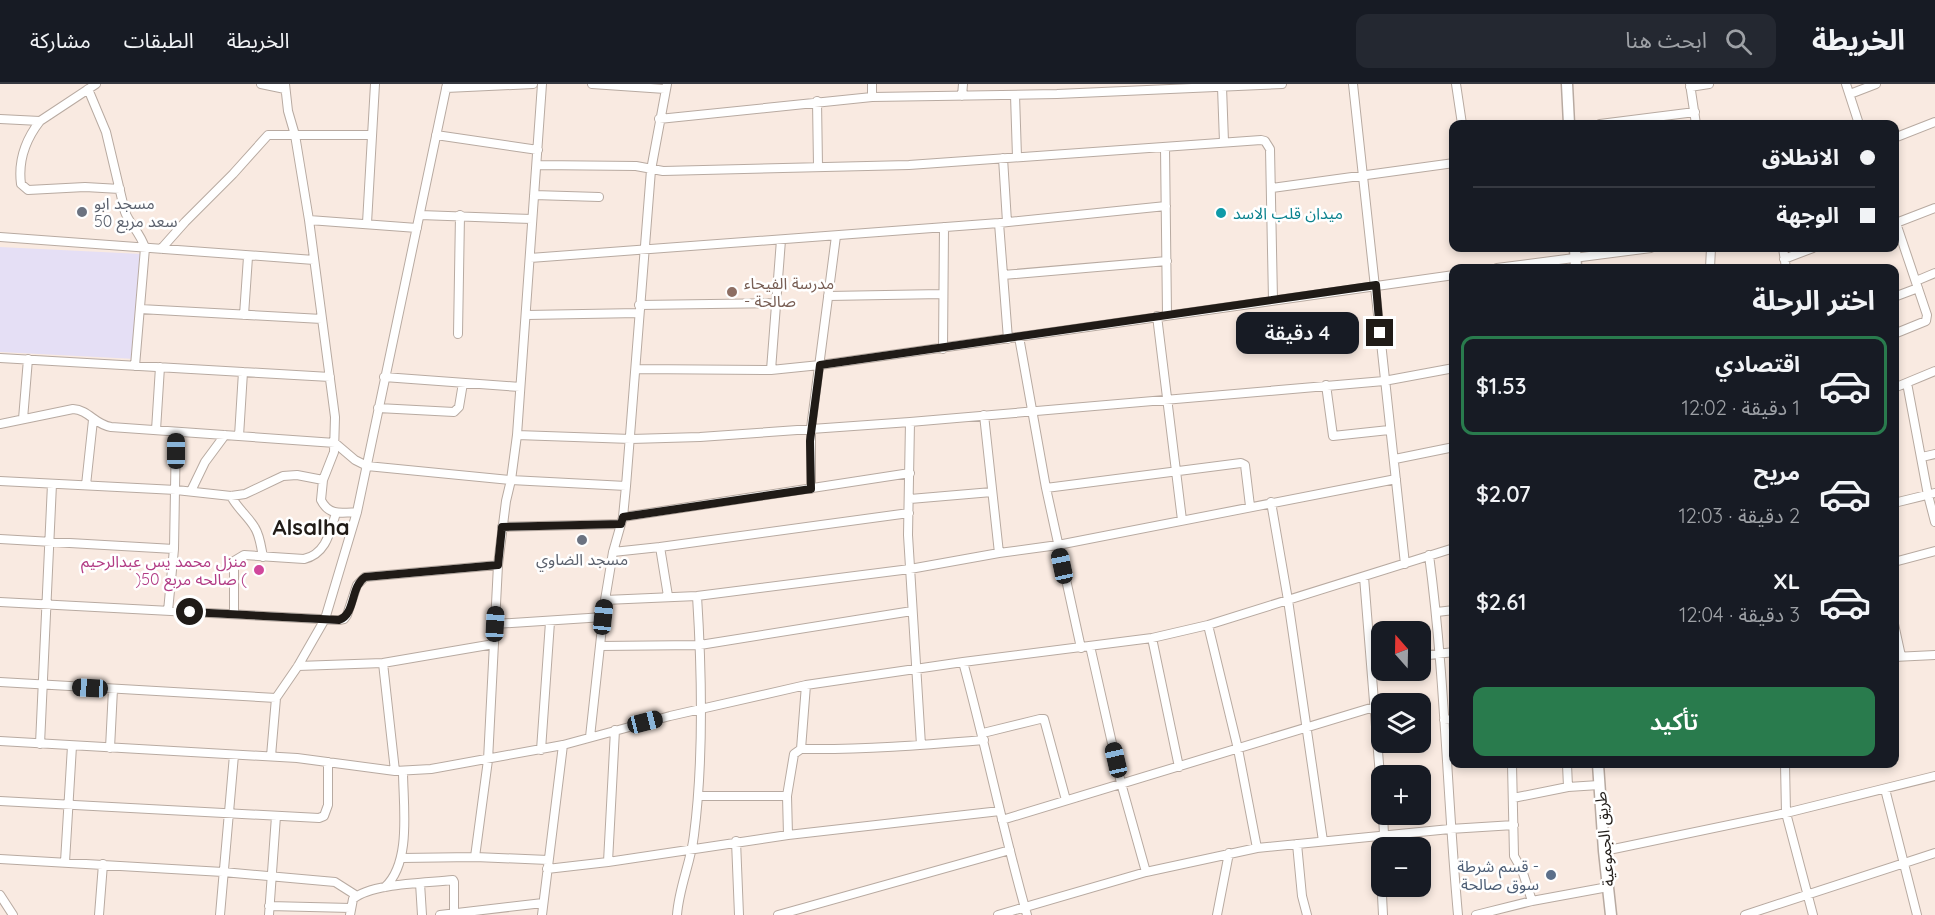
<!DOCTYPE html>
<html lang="ar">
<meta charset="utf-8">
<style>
:root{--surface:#171b24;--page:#242831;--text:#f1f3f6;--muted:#9ea1a6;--line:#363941;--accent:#297b4d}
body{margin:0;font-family:Quicksand,"Noto Sans Arabic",sans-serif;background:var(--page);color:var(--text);direction:rtl;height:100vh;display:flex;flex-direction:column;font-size:22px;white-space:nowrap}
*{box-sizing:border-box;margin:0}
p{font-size:20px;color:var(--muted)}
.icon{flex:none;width:33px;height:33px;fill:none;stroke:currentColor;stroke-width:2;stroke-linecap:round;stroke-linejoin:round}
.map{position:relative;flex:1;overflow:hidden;direction:ltr}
.sheet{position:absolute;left:1449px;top:180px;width:450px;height:504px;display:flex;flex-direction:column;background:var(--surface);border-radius:12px;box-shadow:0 3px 9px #0003;direction:rtl}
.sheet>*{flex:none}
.top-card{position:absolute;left:1449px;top:36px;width:450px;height:132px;border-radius:12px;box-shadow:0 3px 9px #0003;direction:rtl;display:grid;align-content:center;height:132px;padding:0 24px;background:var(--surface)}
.needle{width:39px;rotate:340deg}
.tools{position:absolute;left:1371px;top:537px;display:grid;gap:12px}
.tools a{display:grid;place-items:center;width:60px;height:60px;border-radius:12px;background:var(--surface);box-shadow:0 3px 9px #0003;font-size:30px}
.end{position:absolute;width:27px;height:27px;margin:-14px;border:8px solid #201b17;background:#fff;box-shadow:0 0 0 3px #fff}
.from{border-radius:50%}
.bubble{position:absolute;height:42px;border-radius:12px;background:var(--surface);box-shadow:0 3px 9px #0003;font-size:20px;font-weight:600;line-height:42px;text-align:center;direction:rtl}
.car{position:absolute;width:18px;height:36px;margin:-18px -9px;border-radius:8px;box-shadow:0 0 4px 2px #0007;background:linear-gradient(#222 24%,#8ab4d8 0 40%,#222 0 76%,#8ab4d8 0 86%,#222 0)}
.top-card b{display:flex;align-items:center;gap:21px;height:57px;font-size:22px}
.top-card b+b{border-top:2px solid var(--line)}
.top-card i{width:15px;height:15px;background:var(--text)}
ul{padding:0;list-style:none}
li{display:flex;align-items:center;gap:18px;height:99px;margin:0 12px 9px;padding:0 12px;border:3px solid transparent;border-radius:12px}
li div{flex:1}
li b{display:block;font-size:22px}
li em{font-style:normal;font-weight:600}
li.current{border-color:var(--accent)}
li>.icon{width:54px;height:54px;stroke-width:1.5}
h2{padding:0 24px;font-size:27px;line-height:72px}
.action{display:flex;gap:12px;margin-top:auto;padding:12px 24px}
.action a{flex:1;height:69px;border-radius:12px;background:var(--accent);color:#fff;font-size:24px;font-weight:600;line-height:69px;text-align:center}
header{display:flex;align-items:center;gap:36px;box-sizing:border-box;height:84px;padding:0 30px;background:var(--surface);border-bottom:2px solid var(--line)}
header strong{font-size:28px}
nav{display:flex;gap:33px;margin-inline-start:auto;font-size:21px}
.search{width:420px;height:54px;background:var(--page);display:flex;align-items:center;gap:15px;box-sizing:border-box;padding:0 21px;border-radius:12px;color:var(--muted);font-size:22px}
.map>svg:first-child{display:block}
.education{fill:#e5dff5}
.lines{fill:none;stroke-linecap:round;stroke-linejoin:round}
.minor-casing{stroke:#b8aaa1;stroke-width:10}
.secondary-casing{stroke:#b8aaa1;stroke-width:13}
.minor{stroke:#fff;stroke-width:8}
.secondary{stroke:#fff;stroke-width:10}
.route{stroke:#201b17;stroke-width:8}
.worship-dot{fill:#6b7280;stroke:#fff;stroke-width:2}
.culture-dot{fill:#0f9aa8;stroke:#fff;stroke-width:2}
.education-dot{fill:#8d6e63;stroke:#fff;stroke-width:2}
.hotel-dot{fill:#d1479c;stroke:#fff;stroke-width:2}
.service-dot{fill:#5c6f8a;stroke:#fff;stroke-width:2}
.labels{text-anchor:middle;stroke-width:5;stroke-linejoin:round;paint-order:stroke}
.worship-label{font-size:16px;fill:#5b616d;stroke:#fff;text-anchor:start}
.culture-label{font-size:16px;fill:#0d838f;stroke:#fff;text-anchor:start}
.education-label{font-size:16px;fill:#785e54;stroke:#fff;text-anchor:start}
.hotel-label{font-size:16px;fill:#b23c85;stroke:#fff;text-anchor:end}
.street-label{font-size:16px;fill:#201b17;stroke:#fff}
.service-label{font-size:16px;fill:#4e5e75;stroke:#fff;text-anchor:end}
.district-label{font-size:22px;font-weight:bold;fill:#201b17;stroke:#fff}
</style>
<header>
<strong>الخريطة</strong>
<div class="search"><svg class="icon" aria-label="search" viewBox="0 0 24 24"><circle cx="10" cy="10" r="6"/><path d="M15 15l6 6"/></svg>ابحث هنا</div>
<nav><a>الخريطة</a><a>الطبقات</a><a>مشاركة</a></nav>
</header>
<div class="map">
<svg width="1935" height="831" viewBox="0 0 1935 831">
<rect width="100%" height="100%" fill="#f9eae1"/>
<!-- education -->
<path class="education" d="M0,163L142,170L136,275L0,268Z"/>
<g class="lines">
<!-- minor casing -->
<g class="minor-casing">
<path id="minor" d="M96,0L40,37C26,55 18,77 21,100L28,106L85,103L120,105
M261,0L285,5
M285,0L288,27L295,51L309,136L335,333L334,368L323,396L321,416C329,432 341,429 357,428
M592,0L665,5
M872,0V13
M1353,0L1405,480
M1456,0L1462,40
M1690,0L1696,40
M1846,0L1859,40
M1222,3L1224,58
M1690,3L1709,0
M446,4L533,0
M88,5L106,48L125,128C130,141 140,148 145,164L135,282
M1850,10L1876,0
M1015,11L1017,73
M962,12L963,0
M817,17L818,82
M0,35L40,37
M659,35L872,13L1057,10L1282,0
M1600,40L1695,28
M436,51L538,66
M1894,54L1935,38
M1165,64L1167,230
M1003,74L1007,138
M537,81L636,82L663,87L909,81L1261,56L1265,57L1270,65L1273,216
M1272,104L1454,79
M534,111L599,113
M420,131L532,135
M309,136L417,144
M1894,136L1896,139L1935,124
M367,139L375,0
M999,139L1008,255
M0,153L314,176
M1783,164L1786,184
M161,165L185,138L233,90L268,51H371
M530,174L999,139L1166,122
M1784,175L1813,164
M1497,184L1651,164
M1710,184L1711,164
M1003,191L1167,177
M1916,197L1935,189
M828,212L943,210
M1894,213L1918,204
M639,221L777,219
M140,225L322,235
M244,231L248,173
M527,231L639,229
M1157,232L1182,436
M458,250L460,131
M1894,250L1926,237L1927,231L1896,139
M1019,253L1046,404L1081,564
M943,265L944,143
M0,274L330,293
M636,285L771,286L820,281L1454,191
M771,286L781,156
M384,293L520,303
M1907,299L1928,411L1935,438
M1326,301L1333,352L1389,346
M1894,304L1935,287
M378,324L454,328L459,323L463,299
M984,331L999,469
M23,335L28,275
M910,338L908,451L921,661
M0,340L73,325C89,326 94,340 111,343L335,359L355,376L367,382L511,396L626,402
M156,346L160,283
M517,351L631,355L700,353L910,338L1384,297L1454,284
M239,352L243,288
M1922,373L1935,370
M1395,375L1454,363
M0,397L176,406L231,412L245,410L283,392L297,391L323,396
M86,401L93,336
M1046,404L1241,379L1245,381L1250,422
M811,405V344L836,152
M191,407L205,378L225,351
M231,412C237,424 248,432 255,444C260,452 261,463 263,473
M910,415L992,408
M1271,418L1288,516L1323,757
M1894,419L1935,409
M623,433L910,389
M502,443L621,440
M0,455L174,465
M660,463L668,512
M613,468L660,463L909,429
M1429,471C1445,591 1447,711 1458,831
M1894,478L1935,467
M1364,493L1382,717
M605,516L697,512L910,485L999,469L1058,461L1396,395
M0,518L339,536L344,535L347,531L357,501L365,493L498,481
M168,527L174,465L176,348
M1437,528L1454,526
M234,530V477L244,471L304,475C326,470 330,448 336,429
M495,540L604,533
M1894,540L1901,572
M1208,541L1238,665L1257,764
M1152,554L1179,683
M600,562L700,561L912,527
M1090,562L1121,699L1146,788
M1420,572L1454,568
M1894,573L1935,571
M963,578C986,662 1003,747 1027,831
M383,579L395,687
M1371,579L1382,578
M298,582L383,579L494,560
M0,598L276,614
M1444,636L1454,635
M983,649L1040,635H1044L1066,716
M590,653L605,516L613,468L623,433L626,402L651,86L667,0
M0,657L297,674L395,687L431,685L563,661L670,632L806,601L963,578L1152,554L1208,541L1454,464
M40,660L52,400
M110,664L113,605
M801,665C862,666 923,661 984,656
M541,666L550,538
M271,672L276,614L298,582L325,535L357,428L447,0
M1512,680L1514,772L1522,786L1532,817
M1567,680L1568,703
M1785,680L1786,729L1813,831
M1885,705L1917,831
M698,712H787
M1513,714L1568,703L1599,701
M0,717L319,734L324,732L328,721V678
M1383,730L1384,751
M1002,736L1374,623
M788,751L787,712L794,670L801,665L806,601
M1379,752L1383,831
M736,757L739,831
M1297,760L1302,812L1307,831
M1604,767L1786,729L1935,692
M475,773L488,676L498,481L506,417L511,396L517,351L542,0
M402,774L475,773L548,776
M0,775L223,788L335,798L357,812
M65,778L72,662
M608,778L615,646
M547,785L608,778L788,751L1000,727
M420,799L422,831
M385,803C412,778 403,721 403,687
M0,811L13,831
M269,822L351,824
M99,831L103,780
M220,831L234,671
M269,831L276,732
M350,831L353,815C371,799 428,799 453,796L454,798V829
M440,831L543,819
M542,831L563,661
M677,831C679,803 691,778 694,751C704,673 702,590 697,512
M778,831L1010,766
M998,831L1146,788L1257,764L1450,745L1514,741
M1217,831L1229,769
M1476,831L1532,817L1608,803
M1745,831L1935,769"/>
</g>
<!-- secondary casing -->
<g class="secondary-casing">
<path id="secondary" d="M1567,0L1569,40
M1575,164L1576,184
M1598,680L1604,767L1611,831"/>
</g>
<!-- minor -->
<use href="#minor" class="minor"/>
<!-- secondary -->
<use href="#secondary" class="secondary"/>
</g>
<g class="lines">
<!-- route -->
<path class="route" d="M190,528L339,536C356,530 350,503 365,493L498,481L502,443L621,440L623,433L811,405L810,357L820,281L1376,201L1380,249"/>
</g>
<!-- markers -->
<g class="worship-dot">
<circle cx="82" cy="128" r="6"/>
<circle cx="582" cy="456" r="6"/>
</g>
<circle class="culture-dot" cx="1221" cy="129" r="6"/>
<circle class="education-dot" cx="732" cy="208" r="6"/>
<circle class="hotel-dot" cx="259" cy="486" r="6"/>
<circle class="service-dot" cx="1551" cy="791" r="6"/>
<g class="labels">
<!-- worship labels -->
<g class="worship-label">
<text x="94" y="125">مسجد ابو<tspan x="94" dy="18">سعد مربع 50</tspan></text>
<text x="582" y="481" text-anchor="middle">مسجد الضاوي</text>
</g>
<!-- culture labels -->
<g class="culture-label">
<text x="1233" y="135">ميدان قلب الاسد</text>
</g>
<!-- education labels -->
<g class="education-label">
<text x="744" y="205">مدرسة الفيحاء<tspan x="744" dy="18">- صالحة</tspan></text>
</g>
<!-- hotel labels -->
<g class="hotel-label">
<text x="247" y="483">منزل محمد يس عبدالرحيم<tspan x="247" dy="18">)صالحه مربع 50 (</tspan></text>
</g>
<!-- street labels -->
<g class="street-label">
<text transform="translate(1604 755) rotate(-95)" y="6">طريق الجموعية</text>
</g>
<!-- service labels -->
<g class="service-label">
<text x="1539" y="788">قسم شرطة -<tspan x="1539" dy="18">سوق صالحة</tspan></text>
</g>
<!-- district labels -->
<g class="district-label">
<text x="311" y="451">Alsalha</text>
</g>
</g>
</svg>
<div class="tools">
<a><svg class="needle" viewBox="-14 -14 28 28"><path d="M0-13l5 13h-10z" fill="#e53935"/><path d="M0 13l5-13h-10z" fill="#9ea1a6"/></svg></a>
<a><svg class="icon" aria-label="layers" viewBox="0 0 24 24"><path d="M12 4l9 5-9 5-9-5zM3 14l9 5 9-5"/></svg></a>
<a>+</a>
<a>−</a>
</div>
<i class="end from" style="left:190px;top:528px"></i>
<i class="end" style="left:1380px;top:249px"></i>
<div class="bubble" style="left:1236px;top:228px;width:123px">4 دقيقة</div>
<i class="car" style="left:176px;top:367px;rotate:0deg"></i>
<i class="car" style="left:1062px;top:482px;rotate:348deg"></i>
<i class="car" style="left:603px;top:533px;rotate:6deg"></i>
<i class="car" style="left:495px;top:540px;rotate:3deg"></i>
<i class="car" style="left:90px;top:604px;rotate:273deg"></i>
<i class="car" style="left:645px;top:638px;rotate:76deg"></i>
<i class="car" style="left:1116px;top:676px;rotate:347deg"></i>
<div class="top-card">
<b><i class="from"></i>الانطلاق</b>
<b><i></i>الوجهة</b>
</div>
<section class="sheet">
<h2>اختر الرحلة</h2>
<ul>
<li class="current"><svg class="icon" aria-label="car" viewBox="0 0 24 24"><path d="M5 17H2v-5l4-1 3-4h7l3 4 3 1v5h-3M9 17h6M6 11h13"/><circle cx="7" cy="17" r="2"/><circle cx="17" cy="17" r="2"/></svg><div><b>اقتصادي</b><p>1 دقيقة · 12:02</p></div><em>$1.53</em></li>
<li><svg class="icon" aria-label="car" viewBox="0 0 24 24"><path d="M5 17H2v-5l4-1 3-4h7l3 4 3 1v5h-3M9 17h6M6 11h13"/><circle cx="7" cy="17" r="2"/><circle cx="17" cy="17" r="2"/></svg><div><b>مريح</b><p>2 دقيقة · 12:03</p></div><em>$2.07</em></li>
<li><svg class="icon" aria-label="car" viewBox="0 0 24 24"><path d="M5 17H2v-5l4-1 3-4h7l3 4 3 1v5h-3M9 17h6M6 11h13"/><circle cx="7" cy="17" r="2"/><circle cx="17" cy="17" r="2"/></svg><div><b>XL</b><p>3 دقيقة · 12:04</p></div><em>$2.61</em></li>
</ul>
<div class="action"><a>تأكيد</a></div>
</section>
</div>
